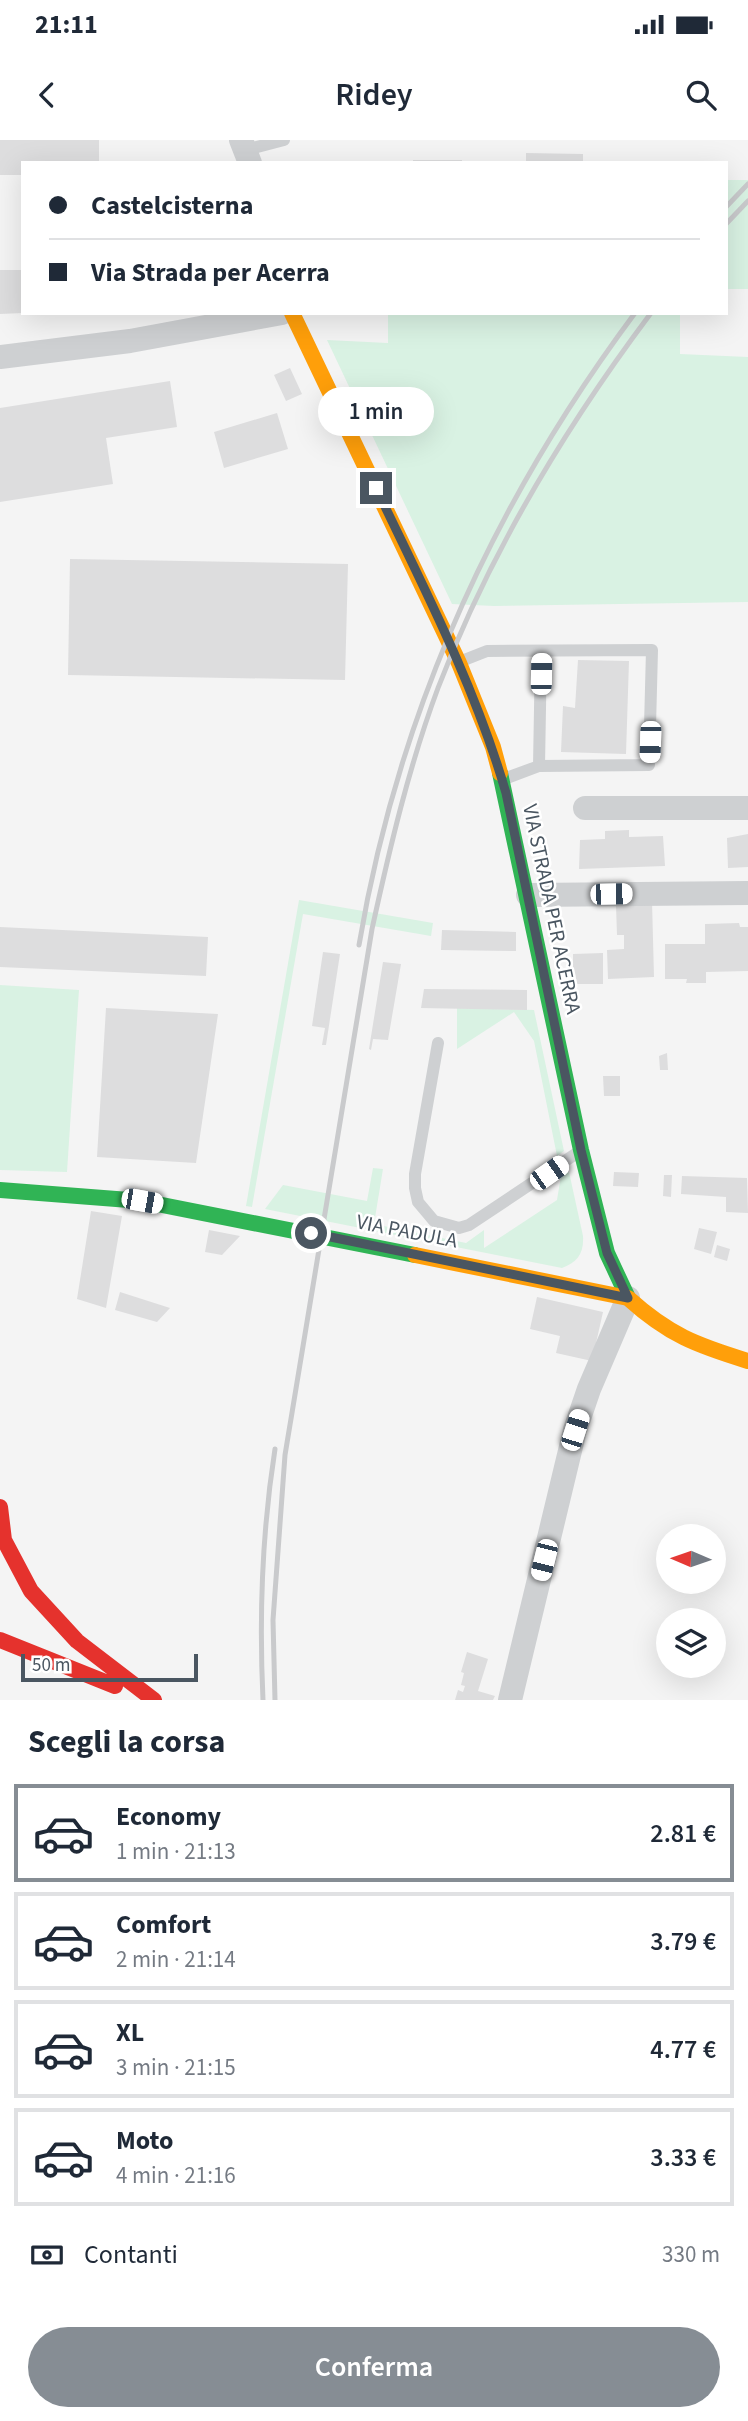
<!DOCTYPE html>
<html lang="it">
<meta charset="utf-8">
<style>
:root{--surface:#fff;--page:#f2f2f3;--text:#1f2937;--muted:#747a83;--line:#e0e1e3;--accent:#868d94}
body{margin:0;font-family:"Source Sans 3",sans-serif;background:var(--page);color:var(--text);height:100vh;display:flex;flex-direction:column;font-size:26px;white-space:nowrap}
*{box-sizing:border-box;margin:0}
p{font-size:23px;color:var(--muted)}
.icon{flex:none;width:38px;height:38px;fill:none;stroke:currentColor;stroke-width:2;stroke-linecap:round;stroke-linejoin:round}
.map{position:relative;height:1560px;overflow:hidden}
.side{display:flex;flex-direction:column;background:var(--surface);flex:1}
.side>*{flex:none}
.guide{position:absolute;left:21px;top:21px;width:707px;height:154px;border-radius:0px;box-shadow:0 7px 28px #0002;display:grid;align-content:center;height:154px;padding:0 28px;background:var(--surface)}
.needle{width:46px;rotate:272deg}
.fabs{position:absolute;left:656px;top:1384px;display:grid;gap:14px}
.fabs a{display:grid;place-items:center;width:70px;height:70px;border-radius:50%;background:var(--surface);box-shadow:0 7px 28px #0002;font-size:35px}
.scale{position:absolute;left:21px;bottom:18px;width:177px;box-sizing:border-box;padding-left:7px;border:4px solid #4a5661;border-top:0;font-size:19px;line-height:24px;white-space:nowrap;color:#4a5661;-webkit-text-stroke:5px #fff;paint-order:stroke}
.end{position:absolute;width:32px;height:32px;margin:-16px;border:9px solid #4a5661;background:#fff;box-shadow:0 0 0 4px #fff}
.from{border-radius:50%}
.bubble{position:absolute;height:49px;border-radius:24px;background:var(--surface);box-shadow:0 7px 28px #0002;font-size:23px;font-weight:600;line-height:49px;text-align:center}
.car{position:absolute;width:21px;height:42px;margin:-21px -10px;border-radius:9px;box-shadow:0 0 5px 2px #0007;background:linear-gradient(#fff 24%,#345 0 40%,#fff 0 76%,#345 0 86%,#fff 0)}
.guide b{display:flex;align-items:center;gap:24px;height:66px;font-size:26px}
.guide b+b{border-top:2px solid var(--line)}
.guide i{width:18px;height:18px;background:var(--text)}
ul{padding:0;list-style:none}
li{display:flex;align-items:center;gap:21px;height:98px;margin:0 14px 10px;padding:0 14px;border:4px solid var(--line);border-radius:0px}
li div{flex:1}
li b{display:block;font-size:26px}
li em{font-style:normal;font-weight:600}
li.on{border-color:var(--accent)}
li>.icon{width:63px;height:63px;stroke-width:1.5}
h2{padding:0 28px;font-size:32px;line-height:84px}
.pay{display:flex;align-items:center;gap:18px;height:77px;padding:0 28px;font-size:26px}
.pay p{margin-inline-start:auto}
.button{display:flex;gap:14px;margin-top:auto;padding:14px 28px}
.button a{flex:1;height:80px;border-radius:42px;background:var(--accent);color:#fff;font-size:28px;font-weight:600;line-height:80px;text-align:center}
.status{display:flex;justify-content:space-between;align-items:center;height:49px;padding:0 35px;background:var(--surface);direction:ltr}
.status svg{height:19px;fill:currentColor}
header{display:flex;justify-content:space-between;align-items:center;height:91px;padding:0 28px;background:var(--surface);font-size:32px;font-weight:600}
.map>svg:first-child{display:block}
.green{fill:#d9f2e3}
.building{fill:#ddddde}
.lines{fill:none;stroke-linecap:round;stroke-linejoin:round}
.lane{stroke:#ced0d2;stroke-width:12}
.street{stroke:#ced0d2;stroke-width:24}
.fast{stroke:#30b455;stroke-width:16}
.slow{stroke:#ff9f0a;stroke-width:16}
.jam{stroke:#e5322d;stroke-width:16}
.rail{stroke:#c9cacc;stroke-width:5}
.route{stroke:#4a5661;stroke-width:9}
.labels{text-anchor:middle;stroke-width:5;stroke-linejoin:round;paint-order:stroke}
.street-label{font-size:21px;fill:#4a5661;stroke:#fff}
</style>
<div class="status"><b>21:11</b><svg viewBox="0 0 49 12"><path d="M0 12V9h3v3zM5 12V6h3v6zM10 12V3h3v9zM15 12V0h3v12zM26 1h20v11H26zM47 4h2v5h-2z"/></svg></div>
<header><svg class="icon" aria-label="back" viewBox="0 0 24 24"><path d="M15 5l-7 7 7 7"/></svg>Ridey<svg class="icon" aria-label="search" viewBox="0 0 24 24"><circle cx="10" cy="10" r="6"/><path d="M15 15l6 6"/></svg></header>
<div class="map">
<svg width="748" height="1560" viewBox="0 0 748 1560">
<rect width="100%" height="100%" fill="#f4f4f4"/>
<!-- green -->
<path class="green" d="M726,40H748V149H726Z
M388,173H680V214L748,217V462L494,466L452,464L327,200L388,203Z
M299,760L433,783L431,796L303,774L252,1067L246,1066Z
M0,845L79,850L67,1032L0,1030Z
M457,868L534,870L564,1011L557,1016L534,901L514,872L457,909Z
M373,1028L383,1029L374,1084L466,1103L484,1090V1108L557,1060L561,1036L569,1032L583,1096C584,1113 578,1122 562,1128L265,1069L283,1045L367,1061Z"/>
<!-- building -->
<path class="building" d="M0,0H99V23H23V35H0Z
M526,13L583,14V23H526Z
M413,20H462V23H413Z
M0,130H23V173L0,174Z
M290,228L302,254L286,261L274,235Z
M170,241L177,287L106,298L113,344L0,362V268Z
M277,273L288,309L224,328L214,292Z
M70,419L348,424L345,540L68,535Z
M578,520L629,521L626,614L561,612L563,566L575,568Z
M629,690V697L663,696L665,726L579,729L580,700L605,699V691Z
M748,694V727L728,728L727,698Z
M652,761L654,837L608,839L607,810L624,809V795H617L616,766Z
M739,783L740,787H748V831L706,832V843H686L687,839H665V804H705V784Z
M0,787L208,797L206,836L0,827Z
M442,790L516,792V811L441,810Z
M323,812L340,814L326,905H322L325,888L312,886Z
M603,813V844H573V814Z
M383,822L401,824L388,900L373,899L371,910L369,909Z
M424,849L527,850V870L421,868Z
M106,868L218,874L196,1023L97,1017Z
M667,913L668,930H660L659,916Z
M603,936H620V956H604Z
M614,1032L639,1033L638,1047L613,1046Z
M664,1035H672L671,1057L663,1056Z
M682,1036L747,1038L748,1073L726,1072V1057L681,1054Z
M91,1071L122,1076L106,1168L77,1159Z
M699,1088L717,1092L711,1114L694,1109Z
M209,1090L240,1096L222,1115L205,1112Z
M717,1105L730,1109L727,1121L714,1117Z
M120,1152L170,1168L157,1182L115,1170Z
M537,1157L603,1172L592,1221L556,1213L560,1196L530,1189Z
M467,1512L488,1519L478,1551L495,1556L493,1560H455L458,1550L463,1552L465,1546L461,1545L464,1533L461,1532Z"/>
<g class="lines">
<!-- lane -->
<path class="lane" d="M245,10L284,0
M459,522L487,511L652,510L649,625L539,626L504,639
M539,626L541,511
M438,903L415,1034V1048L418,1062L434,1081L459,1088L469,1085L577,1013"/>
<!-- street -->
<path class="street" d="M241,0L250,23
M0,217L130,201L282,173
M585,668H748
M528,755L748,753
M510,1560L575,1290L589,1249L628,1158"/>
<!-- fast -->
<path class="fast" d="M500,633L581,1010L607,1113L628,1158
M0,1050L142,1061L415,1115"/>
<!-- slow -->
<path class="slow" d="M292,173L459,523L493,607L500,633
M415,1115L628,1158C669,1195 696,1205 748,1221"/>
<!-- jam -->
<path class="jam" d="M0,1367L4,1400L31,1451L77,1501L154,1560
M0,1500L115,1546"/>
<!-- rail -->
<path class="rail" d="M726,67L748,44
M726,84L748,61
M359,805C398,573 495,361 635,173
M263,1560C259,1476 262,1392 275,1309
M275,1560L273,1480L285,1315L372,789C390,707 409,626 438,548C490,412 564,289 651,173"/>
</g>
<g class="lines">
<!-- route -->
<path class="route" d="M311,1093L628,1158L607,1113L581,1010L506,653C475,546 424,448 376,348"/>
</g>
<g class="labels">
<!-- street labels -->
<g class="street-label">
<text transform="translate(552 769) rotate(78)" y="7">VIA STRADA PER ACERRA</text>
<text transform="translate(407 1091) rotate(11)" y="7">VIA PADULA</text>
</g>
</g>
</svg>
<div class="fabs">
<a><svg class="needle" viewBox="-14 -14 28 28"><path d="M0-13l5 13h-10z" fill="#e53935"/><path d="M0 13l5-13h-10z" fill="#747a83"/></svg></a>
<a><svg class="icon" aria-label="layers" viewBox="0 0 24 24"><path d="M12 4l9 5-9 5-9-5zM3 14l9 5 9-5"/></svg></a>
</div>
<div class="scale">50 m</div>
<i class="end from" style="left:311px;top:1093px"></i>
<i class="end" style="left:376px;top:348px"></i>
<div class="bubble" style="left:318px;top:247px;width:116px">1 min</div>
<i class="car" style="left:541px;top:534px;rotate:1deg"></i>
<i class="car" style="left:650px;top:602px;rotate:182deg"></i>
<i class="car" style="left:611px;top:754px;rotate:89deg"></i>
<i class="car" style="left:549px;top:1033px;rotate:55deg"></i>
<i class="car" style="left:142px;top:1061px;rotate:100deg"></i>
<i class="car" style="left:575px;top:1290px;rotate:18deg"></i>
<i class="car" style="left:544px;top:1420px;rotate:194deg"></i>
<div class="guide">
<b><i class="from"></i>Castelcisterna</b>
<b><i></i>Via Strada per Acerra</b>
</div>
</div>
<section class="side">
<h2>Scegli la corsa</h2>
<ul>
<li class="on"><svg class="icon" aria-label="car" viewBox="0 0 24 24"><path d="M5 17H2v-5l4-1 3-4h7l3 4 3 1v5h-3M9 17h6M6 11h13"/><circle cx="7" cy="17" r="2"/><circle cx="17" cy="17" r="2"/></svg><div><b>Economy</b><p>1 min · 21:13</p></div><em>2.81 €</em></li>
<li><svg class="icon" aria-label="car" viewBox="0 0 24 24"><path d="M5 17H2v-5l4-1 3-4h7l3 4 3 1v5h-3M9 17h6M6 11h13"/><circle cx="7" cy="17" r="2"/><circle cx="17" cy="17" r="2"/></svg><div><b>Comfort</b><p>2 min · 21:14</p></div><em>3.79 €</em></li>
<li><svg class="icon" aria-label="car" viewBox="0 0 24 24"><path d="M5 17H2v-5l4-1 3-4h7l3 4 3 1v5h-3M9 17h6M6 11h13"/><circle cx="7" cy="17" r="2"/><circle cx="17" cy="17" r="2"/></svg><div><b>XL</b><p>3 min · 21:15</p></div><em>4.77 €</em></li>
<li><svg class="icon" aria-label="car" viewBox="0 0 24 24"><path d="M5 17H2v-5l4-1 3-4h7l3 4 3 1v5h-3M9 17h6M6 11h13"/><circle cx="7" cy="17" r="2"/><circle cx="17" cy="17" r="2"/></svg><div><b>Moto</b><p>4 min · 21:16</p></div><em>3.33 €</em></li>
</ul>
<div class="pay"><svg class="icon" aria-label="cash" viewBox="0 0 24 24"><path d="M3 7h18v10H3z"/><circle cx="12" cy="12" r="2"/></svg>Contanti<p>330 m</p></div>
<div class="button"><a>Conferma</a></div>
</section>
